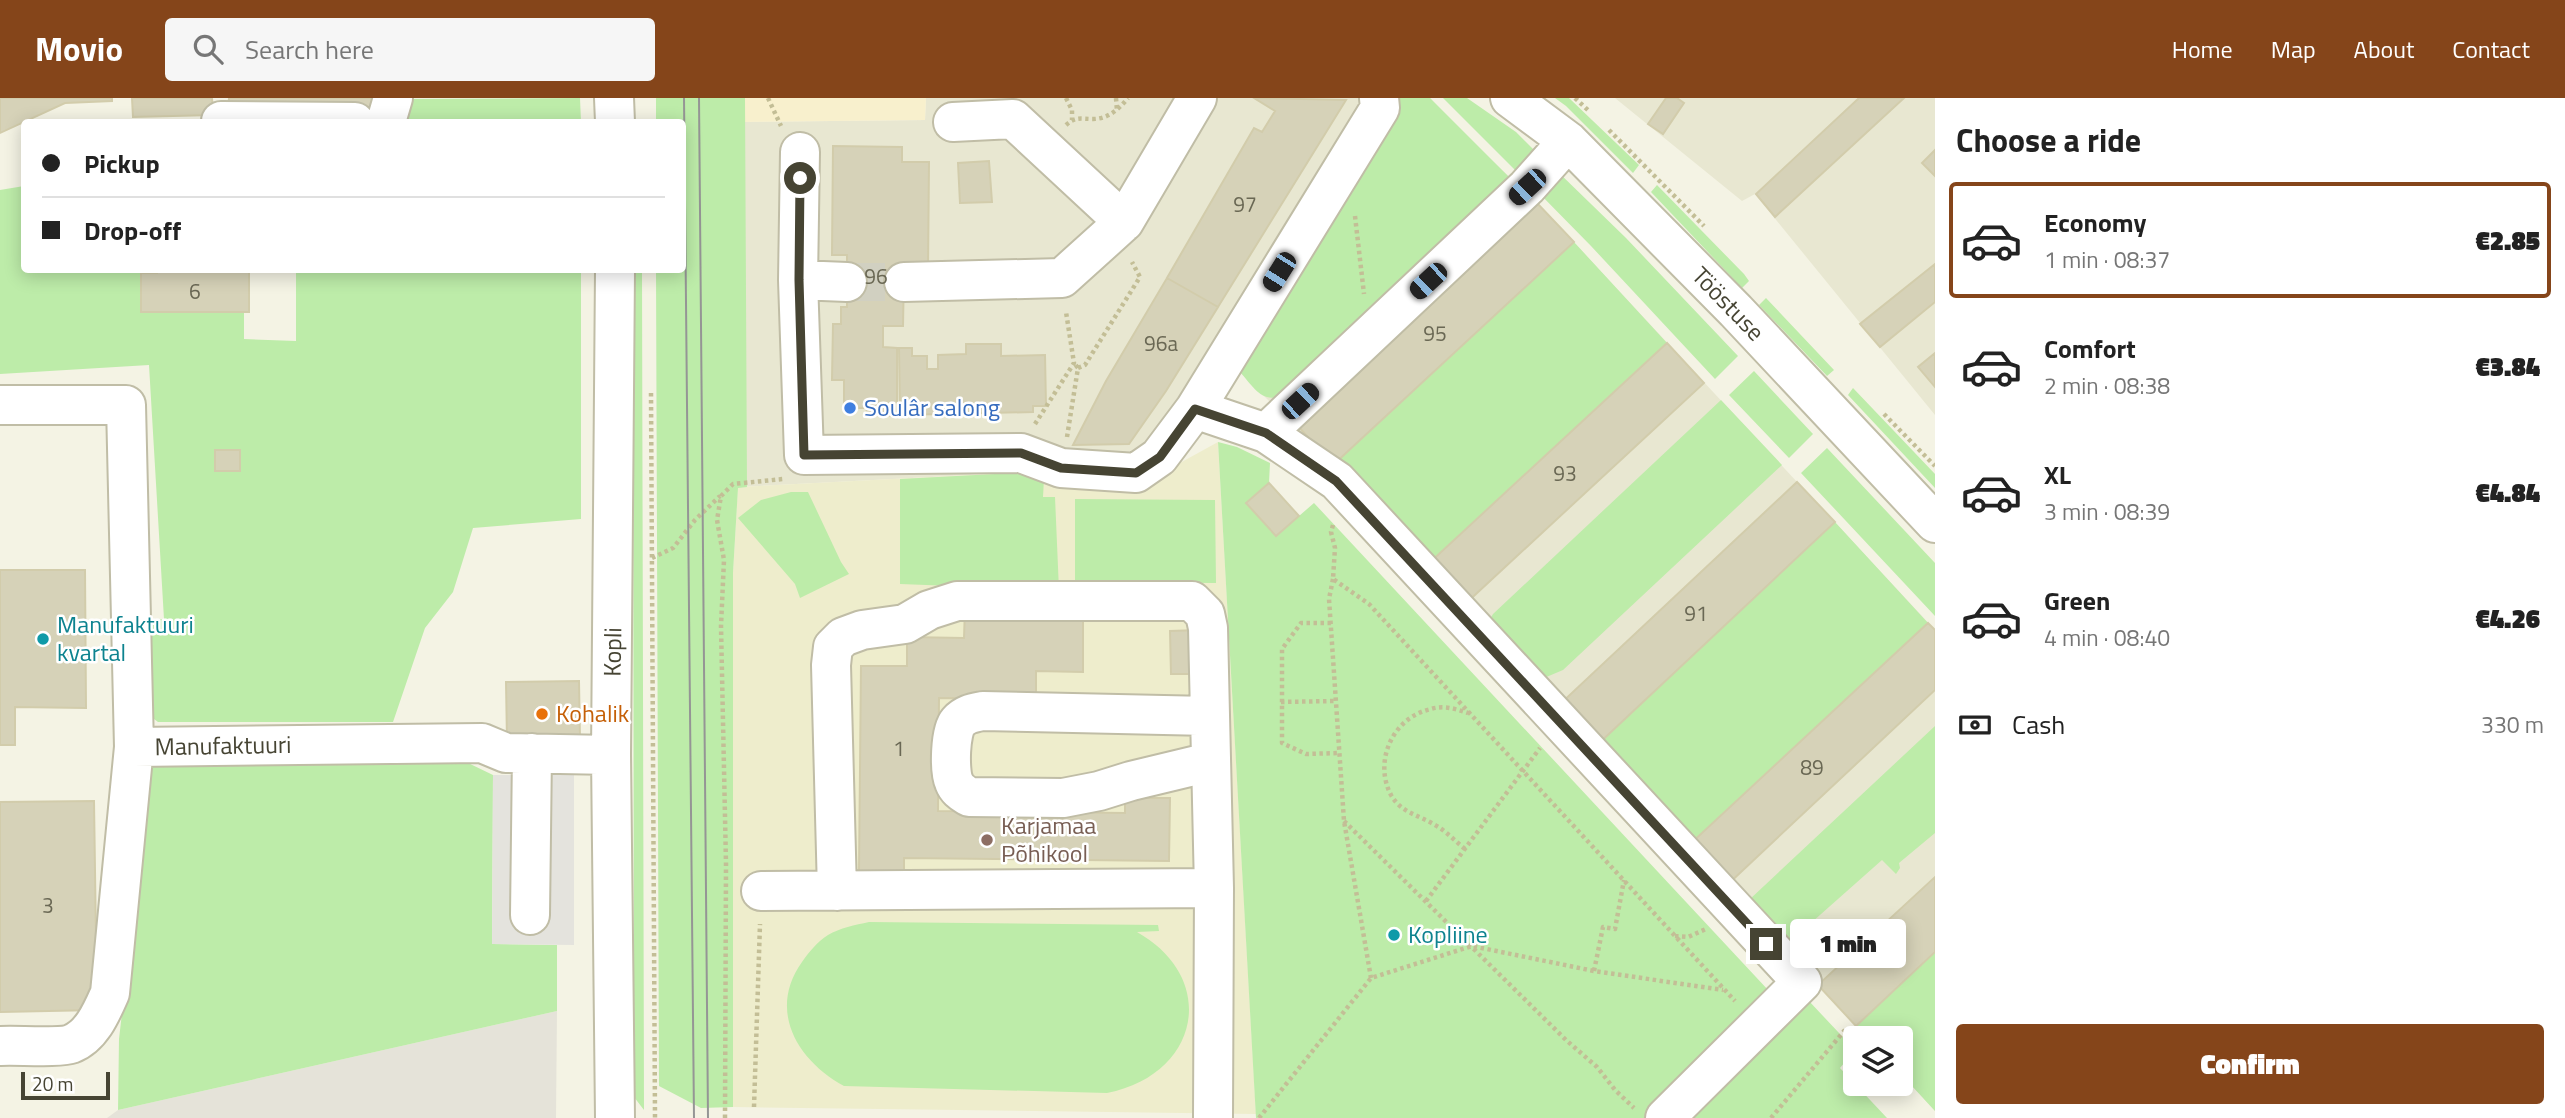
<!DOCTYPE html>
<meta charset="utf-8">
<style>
:root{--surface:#fff;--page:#f6f6f6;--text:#222;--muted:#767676;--line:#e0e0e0;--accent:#85451a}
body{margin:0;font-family:"Titillium Web",sans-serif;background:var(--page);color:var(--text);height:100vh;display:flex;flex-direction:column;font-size:26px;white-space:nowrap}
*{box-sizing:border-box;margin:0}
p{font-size:23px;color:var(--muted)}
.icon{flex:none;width:38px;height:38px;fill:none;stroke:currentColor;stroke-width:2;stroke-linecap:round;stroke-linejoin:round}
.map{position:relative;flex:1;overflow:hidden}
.panel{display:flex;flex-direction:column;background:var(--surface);width:630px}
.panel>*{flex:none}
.top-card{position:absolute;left:21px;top:21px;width:665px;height:154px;border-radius:7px;box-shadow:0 4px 18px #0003;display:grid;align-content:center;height:154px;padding:0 21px;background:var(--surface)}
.fabs{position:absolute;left:1843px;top:928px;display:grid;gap:14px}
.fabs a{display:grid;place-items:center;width:70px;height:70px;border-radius:7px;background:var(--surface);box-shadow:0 4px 18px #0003;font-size:35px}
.scale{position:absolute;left:21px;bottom:18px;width:89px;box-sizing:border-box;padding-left:7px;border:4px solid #464433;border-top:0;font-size:19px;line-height:24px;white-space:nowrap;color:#464433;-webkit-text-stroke:5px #fff;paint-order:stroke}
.end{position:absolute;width:32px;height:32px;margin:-16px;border:9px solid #464433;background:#fff;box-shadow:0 0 0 4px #fff}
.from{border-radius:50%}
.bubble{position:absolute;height:49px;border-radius:7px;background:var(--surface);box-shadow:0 4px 18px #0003;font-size:23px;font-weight:800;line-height:49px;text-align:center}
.car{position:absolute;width:21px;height:42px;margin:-21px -10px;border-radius:9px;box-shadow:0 0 5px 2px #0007;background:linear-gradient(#222 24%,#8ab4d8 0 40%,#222 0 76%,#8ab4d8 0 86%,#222 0)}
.top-card b{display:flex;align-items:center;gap:24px;height:66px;font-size:26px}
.top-card b+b{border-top:2px solid var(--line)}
.top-card i{width:18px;height:18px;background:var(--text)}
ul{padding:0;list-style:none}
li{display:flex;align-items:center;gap:21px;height:116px;margin:0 14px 10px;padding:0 7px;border:4px solid transparent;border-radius:7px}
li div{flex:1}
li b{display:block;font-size:26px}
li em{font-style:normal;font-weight:800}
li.active{border-color:var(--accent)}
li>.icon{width:63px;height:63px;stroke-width:1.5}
h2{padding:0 21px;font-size:32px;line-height:84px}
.pay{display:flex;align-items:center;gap:18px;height:77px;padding:0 21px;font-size:26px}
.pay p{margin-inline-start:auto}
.button{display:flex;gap:14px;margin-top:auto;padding:14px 21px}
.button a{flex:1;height:80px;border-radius:7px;background:var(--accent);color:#fff;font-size:28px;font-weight:800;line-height:80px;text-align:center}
header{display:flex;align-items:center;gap:42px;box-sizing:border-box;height:98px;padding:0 35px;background:var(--accent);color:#fff}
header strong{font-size:33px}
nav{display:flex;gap:38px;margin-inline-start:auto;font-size:24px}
.search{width:490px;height:63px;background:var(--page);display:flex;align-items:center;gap:18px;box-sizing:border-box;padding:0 24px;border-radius:7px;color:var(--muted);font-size:26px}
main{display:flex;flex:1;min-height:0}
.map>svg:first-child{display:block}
.residential{fill:#e8e7d1}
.commercial{fill:#f8f0cd}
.industrial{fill:#e5e3d9}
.education{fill:#eeedcc}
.green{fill:#bdeca9;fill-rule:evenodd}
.parking{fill:#e4e3dd}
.building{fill:#d6d2b8;stroke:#d2ccab;stroke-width:2}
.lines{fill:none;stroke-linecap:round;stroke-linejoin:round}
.minor-tunnel{stroke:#d1d0c1;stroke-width:38;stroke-dasharray:38 19;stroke-linecap:butt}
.minor-casing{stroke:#c0bda6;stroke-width:42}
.path{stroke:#c3be96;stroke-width:4.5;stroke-dasharray:3.5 3.5;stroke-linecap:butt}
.minor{stroke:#fff;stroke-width:38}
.tram{stroke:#959595;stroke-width:2}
.route{stroke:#464433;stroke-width:9}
.shop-dot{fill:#3f7fe0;stroke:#fff;stroke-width:2.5}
.culture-dot{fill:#0f9aa8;stroke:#fff;stroke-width:2.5}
.food-dot{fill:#e8710a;stroke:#fff;stroke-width:2.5}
.education-dot{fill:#8d6e63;stroke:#fff;stroke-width:2.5}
.labels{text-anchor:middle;stroke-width:5;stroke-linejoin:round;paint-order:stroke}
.number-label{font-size:21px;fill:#6a6854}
.street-label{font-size:24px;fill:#464433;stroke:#fff}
.shop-label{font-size:24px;fill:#366cbe;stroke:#fff;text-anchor:start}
.culture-label{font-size:24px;fill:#0d838f;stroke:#fff;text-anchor:start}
.food-label{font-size:24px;fill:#c56008;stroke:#fff;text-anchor:start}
.education-label{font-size:24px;fill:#785e54;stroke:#fff;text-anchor:start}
</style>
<header>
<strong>Movio</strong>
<div class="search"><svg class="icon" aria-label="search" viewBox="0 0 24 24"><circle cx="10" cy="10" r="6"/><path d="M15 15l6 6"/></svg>Search here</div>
<nav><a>Home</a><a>Map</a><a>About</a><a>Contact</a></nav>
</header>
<main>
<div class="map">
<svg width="1935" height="1020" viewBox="0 0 1935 1020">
<rect width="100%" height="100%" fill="#f4f3e4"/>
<!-- residential -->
<path class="residential" d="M926,0H1430L1454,27L1536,104L1935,532V1013L1901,976L1900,940H1867L1333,367L1239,273L1170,370L1030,374L738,389L736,24L925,22Z
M1615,0H1935V317L1755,96L1742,103Z"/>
<!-- commercial -->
<path class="commercial" d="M735,0H926L925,22L736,24Z"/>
<!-- industrial -->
<path class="industrial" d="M557,913L556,1020H107L118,1012Z"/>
<!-- education -->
<path class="education" d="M1218,344L1256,1016L733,1009V475L738,389L1030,374L1140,387Z"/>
<!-- green -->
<path class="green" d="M580,0L581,24H396L402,1Z
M656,0H745L747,389L738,390L733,475V1009L701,1010L659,988L656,172H682V24H656Z
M1387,0H1430L1512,82L1284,298C1260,305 1255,290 1239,273Z
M1443,0H1467L1516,34L1540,58L1520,77Z
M1555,0H1569L1639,67L1633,75L1566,8Z
M1555,71L1626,140L1738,258L1715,281L1591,148L1535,91Z
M1657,87L1744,176L1749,183L1742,190L1651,94Z
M24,88V172H157V175L141,176V213L244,214V241L296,243V172H581V421L473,430L453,494L425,530L393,624H158L142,612L143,523L164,521L149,267L0,276V92ZM216,352H240V373H216Z
M1574,144L1667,245L1426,468L1333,367Z
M633,172H642L644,1012L634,999Z
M1766,200L1834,272L1827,278L1759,207Z
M1754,273L1813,336L1789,360L1729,297Z
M1853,290L1935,376V390L1848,297Z
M1721,302L1782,367L1563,572L1544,580L1488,525L1493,516Z
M1218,344L1237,349L1270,365L1269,385L1246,405L1276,438L1314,405L1769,893L1808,902L1855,952L1840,970L1887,1020H1256Z
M1827,350L1935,465V518L1801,375Z
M1030,374L1044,381L1043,399H1055L1059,492L900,486V381Z
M791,394H808L841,464L849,476L800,500L795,486L738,420L761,402Z
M1075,401L1215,402L1216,485L1075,484Z
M1835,424L1928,525L1688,748L1596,648Z
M1935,628V735L1899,765L1900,770L1896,776L1882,762L1785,848L1749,802Z
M143,655L466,664L493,677L492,846L557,847V913L118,1012L119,941L125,889Z
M869,824L1158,827L1159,833L1137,834C1220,881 1199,977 1107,995L844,988C798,963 767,913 802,864C809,854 817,844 828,837C840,830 855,827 869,824Z
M1935,854V1013L1901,976L1900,940H1867L1856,928Z"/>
<!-- parking -->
<path class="parking" d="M493,677H574V847L492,846Z"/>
<!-- building -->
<path class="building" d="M0,0H112V3L65,5L0,35Z
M132,0H212L213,17L133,19Z
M229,0H379V13H228Z
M1254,0L1346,2L1218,209L1167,180L1254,30L1262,34L1275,13Z
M1666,0H1677L1684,5L1663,36L1648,26Z
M1859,0H1904L1775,119L1756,96Z
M833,48L902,49V64H929L928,173H904L903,228H883V249L897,250V318L866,317L867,310H844V282H832L833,226H841V209H847V157H832Z
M1935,52V78L1922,65Z
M989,63L992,104L960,105L958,65Z
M1536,104L1574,144L1333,367L1297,327Z
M1935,166V204L1880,249L1860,226Z
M157,172H249V214H141V175H157Z
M1167,180L1218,209L1166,293L1129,346L1073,347L1106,283Z
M1667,245L1704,285L1463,508L1426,468Z
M966,246H1001V258L1045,257L1046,308H1033V314L900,317L899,250H912V258H927V271H938V257L966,256Z
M1935,255V289L1918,269Z
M215,352H240V373H215Z
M1797,384L1835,424L1596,648L1558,608Z
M1269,385L1299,418L1276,438L1246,405Z
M0,472H85L86,610L15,609V647H0Z
M965,510L1083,511V574L1036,573V601L939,600L938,713L1125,715V700H1170L1169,763L904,760V774L859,773L861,568H907V539L964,540Z
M1928,525L1935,532V592L1726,788L1688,748Z
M1199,532L1200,576H1171L1170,533Z
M579,583L580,642L507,643L506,584Z
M94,703L97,912L0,914V704Z
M1935,779V854L1856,928L1818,887Z"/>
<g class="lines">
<!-- minor-tunnel -->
<path class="minor-tunnel" d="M847,184H904"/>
<!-- minor casing -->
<g class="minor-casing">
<path id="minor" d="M614,0L615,24
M1510,0L1568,43L1736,213L1935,425
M221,23L355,24
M386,24L393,0
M953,24L1013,21L1124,124
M800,54L798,182L847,184
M798,182L804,357L1021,355L1061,370L1136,375L1159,359L1195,311L1380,10L1379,0
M904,184L1062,180L1124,124L1197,0
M0,307H126L134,649L110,895C102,913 92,938 71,946C60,950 15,947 0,948
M1195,311L1266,335L1337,383L1802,884L1665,1020
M1266,335L1527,89L1568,43
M1209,618L983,613C973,615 965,616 958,624C950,633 949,673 954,684C957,692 963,695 969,699L1063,700L1099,693L1131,683L1210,664
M134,649L482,645L506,655L611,657
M761,793L1214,790
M837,793L831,567L833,549L843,539L862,532L905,526L929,512L957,503H1192L1205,516L1208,530L1214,790L1213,1020
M530,817L532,655
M615,1020L611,657L615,172"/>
</g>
<!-- path -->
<path class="path" d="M768,0L781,28
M1066,0L1072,12V22
M1116,0L1117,13
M1575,0L1590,14
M1066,27C1076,18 1081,21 1093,21C1108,21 1119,11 1128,0
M1609,32L1704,128
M1355,118L1364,196
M1078,270L1085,267L1140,179L1132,164
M651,295L655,1020
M1884,316L1935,368
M1035,326L1074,265L1066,214
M1067,339L1078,270L1074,265
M1333,427L1331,434L1335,450L1333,481L1369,506L1735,903
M652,460L673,450L695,422L720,398
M1333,481L1329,501L1344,723L1371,880
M1331,525H1301L1282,551V645L1306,656L1339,655
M1281,604L1336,603
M1344,723L1566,942L1597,969L1615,992L1634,1010
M1465,751C1455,743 1446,733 1435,727C1419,717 1401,715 1391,697C1373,663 1393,619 1431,611C1444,607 1456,611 1468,615
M1426,803L1540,650
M1675,838L1688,839L1706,831
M1594,873L1603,829L1615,831L1624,782
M754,1009L760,826
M725,1020L726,766L721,528L724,462L717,422L721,398L733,386L783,381
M1259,1020L1371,880L1472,848L1594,873L1723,892
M1771,1020L1845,932"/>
<!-- minor -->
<use href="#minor" class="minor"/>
<!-- tram -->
<path class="tram" d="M684,0L694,1020
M699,0L708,1020"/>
</g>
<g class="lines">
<!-- route -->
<path class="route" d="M800,80L799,182L804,357L1021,355L1061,370L1136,375L1160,359L1195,311L1266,335L1336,383L1766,846"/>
</g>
<!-- markers -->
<circle class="shop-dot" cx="850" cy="310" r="7"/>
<g class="culture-dot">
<circle cx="43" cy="541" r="7"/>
<circle cx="1394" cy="837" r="7"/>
</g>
<circle class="food-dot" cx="542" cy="616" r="7"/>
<circle class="education-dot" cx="987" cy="742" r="7"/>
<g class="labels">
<!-- number labels -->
<g class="number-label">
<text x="1245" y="114">97</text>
<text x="876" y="186">96</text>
<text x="195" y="201">6</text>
<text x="1435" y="243">95</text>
<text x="1161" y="253">96a</text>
<text x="1565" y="383">93</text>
<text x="1696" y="523">91</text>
<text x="899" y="658">1</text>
<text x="1812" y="677">89</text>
<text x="48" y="815">3</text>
</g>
<!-- street labels -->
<g class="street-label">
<text transform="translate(1728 206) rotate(46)" y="8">Tööstuse</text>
<text transform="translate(613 554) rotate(-89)" y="8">Kopli</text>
<text transform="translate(223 648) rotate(-1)" y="8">Manufaktuuri</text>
</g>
<!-- shop labels -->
<g class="shop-label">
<text x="864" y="318">Soulâr salong</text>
</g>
<!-- culture labels -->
<g class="culture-label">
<text x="57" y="535">Manufaktuuri<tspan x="57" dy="28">kvartal</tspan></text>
<text x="1408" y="845">Kopliine</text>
</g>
<!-- food labels -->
<g class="food-label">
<text x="556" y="624">Kohalik</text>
</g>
<!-- education labels -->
<g class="education-label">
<text x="1001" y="736">Karjamaa<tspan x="1001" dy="28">Põhikool</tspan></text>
</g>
</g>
</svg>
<div class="fabs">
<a><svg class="icon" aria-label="layers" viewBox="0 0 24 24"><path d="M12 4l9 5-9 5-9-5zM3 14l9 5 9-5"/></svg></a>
</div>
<div class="scale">20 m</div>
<i class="end from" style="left:800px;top:80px"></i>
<i class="end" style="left:1766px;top:846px"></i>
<div class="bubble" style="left:1790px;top:821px;width:116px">1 min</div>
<i class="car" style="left:1527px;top:89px;rotate:227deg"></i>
<i class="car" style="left:1279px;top:174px;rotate:212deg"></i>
<i class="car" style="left:1428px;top:183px;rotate:227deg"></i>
<i class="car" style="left:1300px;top:303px;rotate:47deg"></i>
<div class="top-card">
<b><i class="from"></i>Pickup</b>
<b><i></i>Drop-off</b>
</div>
</div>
<section class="panel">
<h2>Choose a ride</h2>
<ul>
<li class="active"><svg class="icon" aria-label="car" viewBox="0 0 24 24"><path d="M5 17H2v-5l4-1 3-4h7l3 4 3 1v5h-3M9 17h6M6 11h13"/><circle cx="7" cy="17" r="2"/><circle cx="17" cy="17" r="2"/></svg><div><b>Economy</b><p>1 min · 08:37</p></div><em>€2.85</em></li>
<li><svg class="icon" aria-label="car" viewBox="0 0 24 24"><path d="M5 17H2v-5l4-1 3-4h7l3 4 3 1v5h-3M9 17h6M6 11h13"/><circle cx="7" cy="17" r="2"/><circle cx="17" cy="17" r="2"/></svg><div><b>Comfort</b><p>2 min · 08:38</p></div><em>€3.84</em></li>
<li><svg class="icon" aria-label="car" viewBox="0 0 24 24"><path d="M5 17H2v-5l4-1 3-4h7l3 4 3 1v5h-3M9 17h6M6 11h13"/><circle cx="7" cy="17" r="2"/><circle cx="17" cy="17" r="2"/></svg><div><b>XL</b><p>3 min · 08:39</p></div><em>€4.84</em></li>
<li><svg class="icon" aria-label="car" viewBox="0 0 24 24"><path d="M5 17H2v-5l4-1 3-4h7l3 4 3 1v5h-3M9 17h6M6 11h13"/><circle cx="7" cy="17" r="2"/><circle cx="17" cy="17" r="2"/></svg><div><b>Green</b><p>4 min · 08:40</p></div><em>€4.26</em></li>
</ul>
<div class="pay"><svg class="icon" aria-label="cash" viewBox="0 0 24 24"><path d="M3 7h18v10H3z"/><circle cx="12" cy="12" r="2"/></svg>Cash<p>330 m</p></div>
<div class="button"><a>Confirm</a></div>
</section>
</main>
